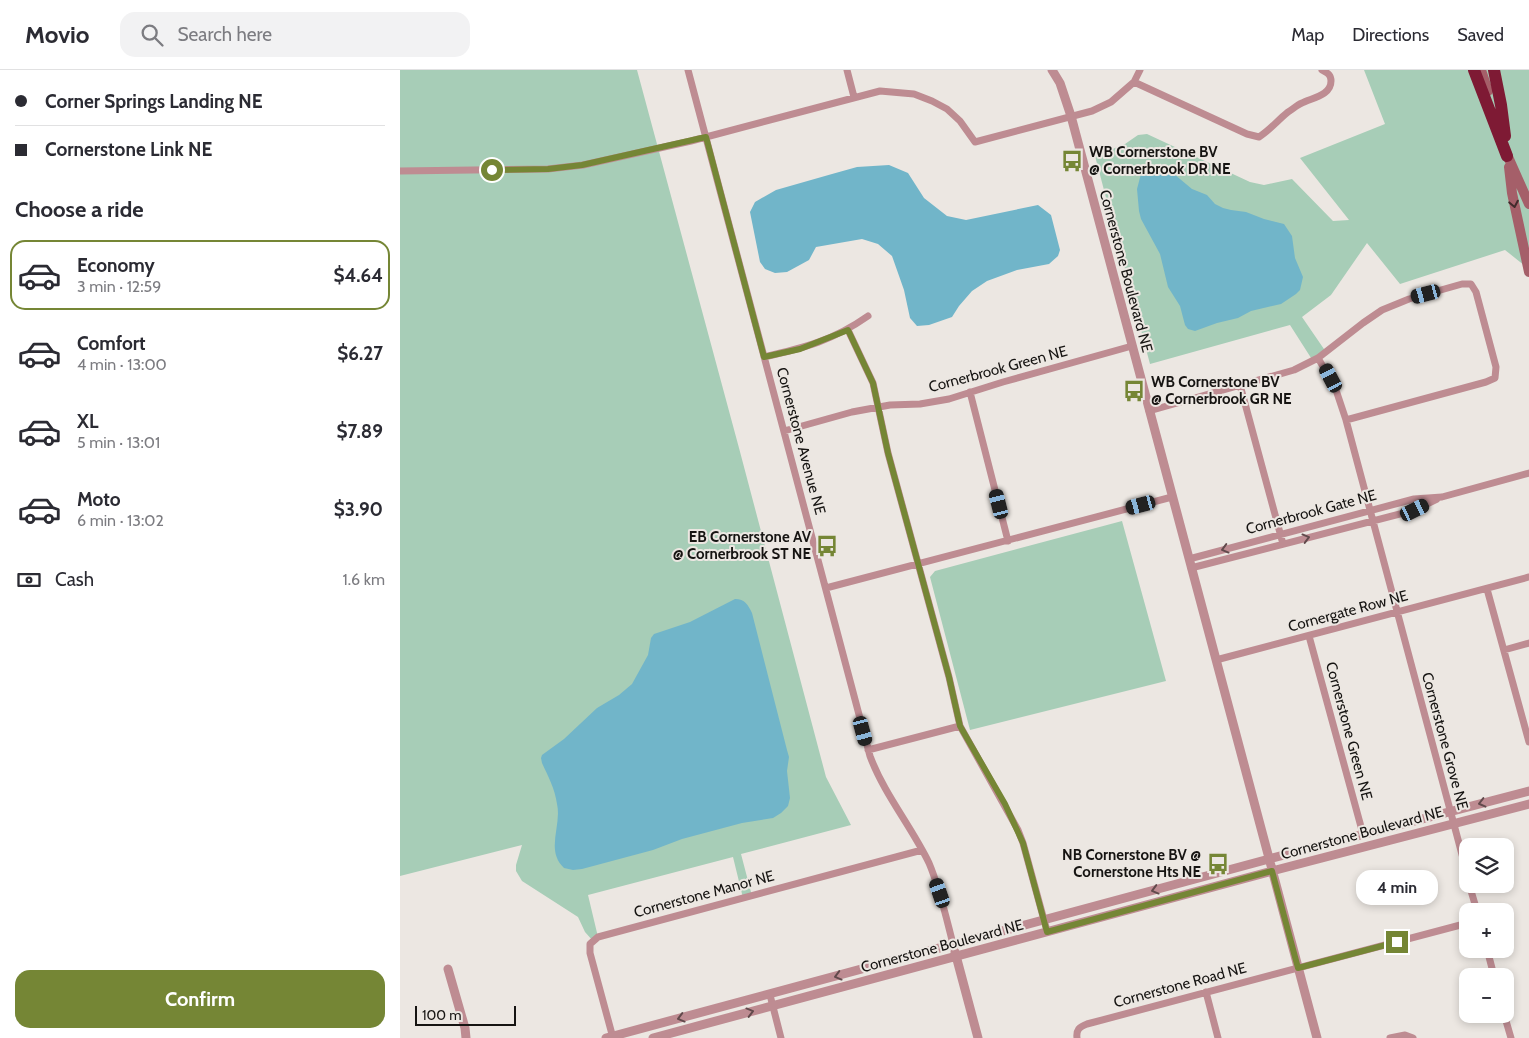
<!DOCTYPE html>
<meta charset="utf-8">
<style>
:root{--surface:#fff;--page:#f2f2f3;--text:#2b2b33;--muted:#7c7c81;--line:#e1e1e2;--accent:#758635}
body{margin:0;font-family:Cabin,sans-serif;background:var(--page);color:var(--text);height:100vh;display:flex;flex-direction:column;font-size:19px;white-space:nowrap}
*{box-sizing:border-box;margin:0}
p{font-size:16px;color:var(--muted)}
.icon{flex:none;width:28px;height:28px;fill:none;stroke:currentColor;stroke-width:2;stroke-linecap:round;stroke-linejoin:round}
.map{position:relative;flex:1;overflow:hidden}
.sheet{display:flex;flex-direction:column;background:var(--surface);width:400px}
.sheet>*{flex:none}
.guide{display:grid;align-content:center;height:110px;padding:0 15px;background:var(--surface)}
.buttons{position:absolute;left:1059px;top:768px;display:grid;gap:10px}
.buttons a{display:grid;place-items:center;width:55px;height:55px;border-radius:10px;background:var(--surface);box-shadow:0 2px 8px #0003;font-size:25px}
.scale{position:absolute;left:15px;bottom:12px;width:101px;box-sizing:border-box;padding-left:5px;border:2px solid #161412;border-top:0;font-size:14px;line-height:18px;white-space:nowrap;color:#161412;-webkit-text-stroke:4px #ece7e2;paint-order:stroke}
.end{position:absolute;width:22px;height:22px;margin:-11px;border:6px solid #758635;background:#fff;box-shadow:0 0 0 2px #fff}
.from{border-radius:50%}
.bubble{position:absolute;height:35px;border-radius:15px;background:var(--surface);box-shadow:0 2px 8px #0003;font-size:16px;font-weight:800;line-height:35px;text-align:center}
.car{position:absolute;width:15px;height:30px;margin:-15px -8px;border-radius:6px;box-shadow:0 0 4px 1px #0007;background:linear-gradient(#222 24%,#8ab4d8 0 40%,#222 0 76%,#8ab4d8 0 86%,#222 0)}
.guide b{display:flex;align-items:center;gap:18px;height:48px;font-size:19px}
.guide b+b{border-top:1px solid var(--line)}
.guide i{width:12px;height:12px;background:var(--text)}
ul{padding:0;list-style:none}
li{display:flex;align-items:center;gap:15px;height:70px;margin:0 10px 8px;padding:0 5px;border:2px solid transparent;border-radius:15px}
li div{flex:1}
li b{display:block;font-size:19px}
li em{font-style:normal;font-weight:800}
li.on{border-color:var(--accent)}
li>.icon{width:45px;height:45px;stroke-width:1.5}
h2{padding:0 15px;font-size:22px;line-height:60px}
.pay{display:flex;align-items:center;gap:12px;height:55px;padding:0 15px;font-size:19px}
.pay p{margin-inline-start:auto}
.button{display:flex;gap:10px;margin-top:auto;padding:10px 15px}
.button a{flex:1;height:58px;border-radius:15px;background:var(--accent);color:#fff;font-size:20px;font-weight:800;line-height:58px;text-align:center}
header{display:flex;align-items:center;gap:30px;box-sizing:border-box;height:70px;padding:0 25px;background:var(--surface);border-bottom:1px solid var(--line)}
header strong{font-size:24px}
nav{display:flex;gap:28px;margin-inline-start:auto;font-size:18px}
.search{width:350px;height:45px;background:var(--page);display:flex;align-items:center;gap:12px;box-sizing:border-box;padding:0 18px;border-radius:15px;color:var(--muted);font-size:19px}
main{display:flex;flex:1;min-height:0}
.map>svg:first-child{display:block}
.green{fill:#a7cdb7}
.water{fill:#71b5c9}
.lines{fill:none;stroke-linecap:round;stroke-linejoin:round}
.minor{stroke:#be8c92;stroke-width:7}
.tertiary{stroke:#be8c92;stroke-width:9}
.secondary{stroke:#a55f69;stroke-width:10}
.motorway{stroke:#7e1a34;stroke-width:12}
.oneway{stroke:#412a2c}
.oneway2{stroke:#624a4c}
.route{stroke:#758635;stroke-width:6}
.labels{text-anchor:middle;stroke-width:4;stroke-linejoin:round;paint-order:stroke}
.poi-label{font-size:15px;font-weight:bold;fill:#161412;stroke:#ece7e2;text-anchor:start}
.street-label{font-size:15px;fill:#161412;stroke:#ece7e2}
</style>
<header>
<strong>Movio</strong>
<div class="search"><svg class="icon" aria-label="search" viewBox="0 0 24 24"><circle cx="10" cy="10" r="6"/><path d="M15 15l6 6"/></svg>Search here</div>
<nav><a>Map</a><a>Directions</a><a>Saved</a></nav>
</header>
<main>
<section class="sheet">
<div class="guide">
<b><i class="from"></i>Corner Springs Landing NE</b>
<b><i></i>Cornerstone Link NE</b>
</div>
<h2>Choose a ride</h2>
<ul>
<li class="on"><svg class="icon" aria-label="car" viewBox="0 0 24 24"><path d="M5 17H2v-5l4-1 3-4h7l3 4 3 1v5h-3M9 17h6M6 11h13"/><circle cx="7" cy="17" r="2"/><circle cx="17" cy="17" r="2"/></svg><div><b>Economy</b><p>3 min · 12:59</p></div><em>$4.64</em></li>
<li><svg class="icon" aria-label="car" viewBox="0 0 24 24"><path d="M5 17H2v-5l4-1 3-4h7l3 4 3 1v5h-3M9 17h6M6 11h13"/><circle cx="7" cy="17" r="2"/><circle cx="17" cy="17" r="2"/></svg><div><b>Comfort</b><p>4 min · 13:00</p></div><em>$6.27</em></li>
<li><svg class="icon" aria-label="car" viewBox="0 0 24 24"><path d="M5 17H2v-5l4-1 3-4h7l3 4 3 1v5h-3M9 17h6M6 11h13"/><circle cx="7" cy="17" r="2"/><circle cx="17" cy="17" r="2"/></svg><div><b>XL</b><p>5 min · 13:01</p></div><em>$7.89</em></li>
<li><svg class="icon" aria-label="car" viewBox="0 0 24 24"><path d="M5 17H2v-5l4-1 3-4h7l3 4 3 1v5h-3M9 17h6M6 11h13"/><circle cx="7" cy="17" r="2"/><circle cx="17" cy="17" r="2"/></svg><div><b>Moto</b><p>6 min · 13:02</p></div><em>$3.90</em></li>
</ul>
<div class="pay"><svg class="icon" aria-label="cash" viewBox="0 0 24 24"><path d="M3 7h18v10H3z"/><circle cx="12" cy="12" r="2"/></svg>Cash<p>1.6 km</p></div>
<div class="button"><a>Confirm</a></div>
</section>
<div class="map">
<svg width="1129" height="968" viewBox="0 0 1129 968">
<rect width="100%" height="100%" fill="#ece7e2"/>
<!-- green -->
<path class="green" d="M0,0H237L339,378L426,707L451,755L341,784L352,826L343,828L333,787L188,825L198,867L193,871L185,862L178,847L122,811L116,801V795L122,775L0,806Z
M964,0H1129V199L1105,180L1000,214L967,173L931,225L902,247L926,282L913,291L890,255L750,294L695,86L725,74L738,65L747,64L850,112L864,115L892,109L933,151L949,150L900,88L985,54Z
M722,451L766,611L570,660L530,507L535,501Z"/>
<!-- water -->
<path class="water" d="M489,95L508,103L524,128L547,146L566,150L638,135L651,145L660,180L658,186L649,194L617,200L587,211L572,221L559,236L552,247L529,255L517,256L510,248L504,220L492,186L478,174L462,169L416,177L409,190L387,202L375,203L365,199L360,192L350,142L355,132L376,120L432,104L457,97Z
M754,96L768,99L792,119L807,125L815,134L823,138L831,140L846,142L864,149L884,154L892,166L895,188L903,207L900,220L896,224L881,234L851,241L838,248L817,253L795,261L788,259L785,255L780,236L768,217L760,184L741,149L739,141L737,119L742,100Z
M335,529C345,529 348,535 352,543L387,680L389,687L387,701L390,728L388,736L381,743L373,748L342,753L282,769L253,780L182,799L173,800L164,798C145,780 162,756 157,734C155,719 148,706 142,693L141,688L142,685L164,669L197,638L219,625L232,614L248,585L251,568L254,564L290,552Z"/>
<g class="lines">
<!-- minor -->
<path class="minor" d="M288,0L470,686C484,724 511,756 529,793C540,819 546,847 553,874
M447,0L454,27
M734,12L847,64L859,67C870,60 878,50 888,42C893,39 897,35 902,33C911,28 931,26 931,11C931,4 927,3 922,0
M0,101L148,99L183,95L291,71L480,21L514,24L532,31L547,39L560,51L575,72L692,41L711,32L734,12L740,0
M448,260L473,313L488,383L549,607L560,656L618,760L623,773L647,861
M364,287C404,278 434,270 468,246
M918,288L935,317L946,350L1068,807
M840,315L883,474
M570,322L608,471
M749,341L894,300L918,288L963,253L982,240L1009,229L1062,214H1071L1076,222L1096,297L1095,308L1086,312L946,350
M384,361L452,342L490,335L520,334L549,329L603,312L732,276
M789,489L1014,429L1042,427L1129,403
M791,498L1015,440L1037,429
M426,518L772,427
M1087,519L1129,672
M909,566L963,764
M1104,580L1129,573
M816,590L1129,507
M468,680L560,656
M1069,814L1077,841
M1087,879L1094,906
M806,922L818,968
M370,925L381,968
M1104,944L1111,968
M213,968L190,883V874L198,867L522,780
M677,968C676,960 679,957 687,954L1068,853
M990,968L1005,965L1013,968"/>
<!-- tertiary -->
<path class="tertiary" d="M652,0L660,13L671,46L917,968
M555,882L578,968
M48,899L65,958L66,968
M206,968L869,789L1129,721
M253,968L872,801L1129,734"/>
<!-- secondary -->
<path class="secondary" d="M1081,0L1088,21
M1105,80L1129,134
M1109,97L1112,123L1129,202"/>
<!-- motorway -->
<path class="motorway" d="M1074,0L1107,86
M1094,0L1101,35L1105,66"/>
</g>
<!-- one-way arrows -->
<defs><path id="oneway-chevron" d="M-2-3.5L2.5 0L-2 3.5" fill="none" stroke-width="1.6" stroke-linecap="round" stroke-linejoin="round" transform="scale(1.25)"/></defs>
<use class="oneway" href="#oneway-chevron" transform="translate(1114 134) rotate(79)"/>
<g class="oneway2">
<use href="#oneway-chevron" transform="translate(906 468) rotate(-15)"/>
<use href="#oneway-chevron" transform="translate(825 479) rotate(165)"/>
<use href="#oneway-chevron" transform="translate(1082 733) rotate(166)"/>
<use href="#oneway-chevron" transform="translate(755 820) rotate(165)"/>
<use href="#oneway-chevron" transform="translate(438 906) rotate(165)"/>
<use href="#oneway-chevron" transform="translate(350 942) rotate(-15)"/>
<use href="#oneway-chevron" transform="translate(281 948) rotate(165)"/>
</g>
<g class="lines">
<!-- route -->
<path class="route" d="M92,100L148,99L182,95L306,67L364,287L400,279L448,260L473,313L488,383L549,607L560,656L605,734L623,773L647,862L872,801L898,898L997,872"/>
</g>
<!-- icons -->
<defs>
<g id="bus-bare" transform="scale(1.725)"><path d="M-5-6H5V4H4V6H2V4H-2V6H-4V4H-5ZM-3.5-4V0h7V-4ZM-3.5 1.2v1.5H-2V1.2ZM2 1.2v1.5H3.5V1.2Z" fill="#758635" stroke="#ece7e2" stroke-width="2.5" paint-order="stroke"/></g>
</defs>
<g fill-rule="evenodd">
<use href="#bus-bare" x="672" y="91"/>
<use href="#bus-bare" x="734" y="321"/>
<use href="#bus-bare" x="427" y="476"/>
<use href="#bus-bare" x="818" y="794"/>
</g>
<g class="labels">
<!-- poi labels -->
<g class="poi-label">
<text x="689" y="87">WB Cornerstone BV<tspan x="689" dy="17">@ Cornerbrook DR NE</tspan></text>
<text x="751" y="317">WB Cornerstone BV<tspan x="751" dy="17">@ Cornerbrook GR NE</tspan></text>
<text x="411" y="472" text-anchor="end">EB Cornerstone AV<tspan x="411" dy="17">@ Cornerbrook ST NE</tspan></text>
<text x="801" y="790" text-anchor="end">NB Cornerstone BV @<tspan x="801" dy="17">Cornerstone Hts NE</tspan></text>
</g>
<!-- street labels -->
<g class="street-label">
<text transform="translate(726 201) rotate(75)" y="5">Cornerstone Boulevard NE</text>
<text transform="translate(598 299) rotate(-15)" y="5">Cornerbrook Green NE</text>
<text transform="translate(401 371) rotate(75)" y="5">Cornerstone Avenue NE</text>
<text transform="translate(911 442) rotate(-15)" y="5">Cornerbrook Gate NE</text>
<text transform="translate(948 541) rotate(-15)" y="5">Cornergate Row NE</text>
<text transform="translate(949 661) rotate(75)" y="5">Cornerstone Green NE</text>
<text transform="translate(1045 671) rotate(75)" y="5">Cornerstone Grove NE</text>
<text transform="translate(962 763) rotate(-15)" y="5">Cornerstone Boulevard NE</text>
<text transform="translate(304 824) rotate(-15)" y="5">Cornerstone Manor NE</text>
<text transform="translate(542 876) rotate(-15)" y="5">Cornerstone Boulevard NE</text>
<text transform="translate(780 915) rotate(-15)" y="5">Cornerstone Road NE</text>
</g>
</g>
</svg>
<div class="buttons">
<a><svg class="icon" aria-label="layers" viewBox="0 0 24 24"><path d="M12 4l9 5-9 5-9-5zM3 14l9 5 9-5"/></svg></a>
<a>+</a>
<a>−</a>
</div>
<div class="scale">100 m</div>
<i class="end from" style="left:92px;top:100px"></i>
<i class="end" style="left:997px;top:872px"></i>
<div class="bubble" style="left:956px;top:800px;width:82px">4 min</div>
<i class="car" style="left:1026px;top:224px;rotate:255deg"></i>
<i class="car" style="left:931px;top:308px;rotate:332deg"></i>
<i class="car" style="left:599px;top:434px;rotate:346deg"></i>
<i class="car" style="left:741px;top:435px;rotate:255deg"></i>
<i class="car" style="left:1015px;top:440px;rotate:64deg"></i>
<i class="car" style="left:463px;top:661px;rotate:165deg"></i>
<i class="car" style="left:540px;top:823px;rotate:341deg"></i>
</div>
</main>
